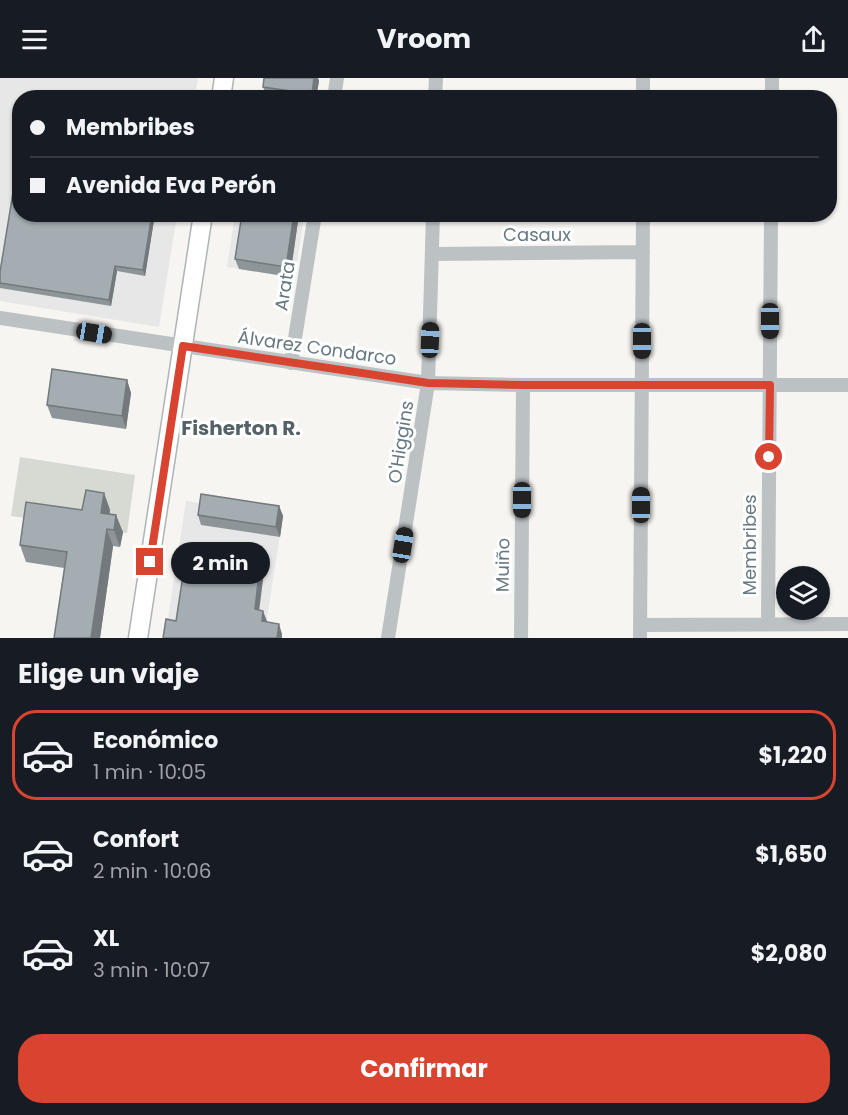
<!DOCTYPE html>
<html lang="es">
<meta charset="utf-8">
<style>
:root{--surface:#171b24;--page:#20242c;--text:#f1f3f6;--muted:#9ea1a6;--line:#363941;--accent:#d84430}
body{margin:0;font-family:Poppins,sans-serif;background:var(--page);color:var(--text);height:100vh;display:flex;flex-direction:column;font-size:22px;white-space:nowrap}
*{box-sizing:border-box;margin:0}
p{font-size:20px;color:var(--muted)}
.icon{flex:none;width:33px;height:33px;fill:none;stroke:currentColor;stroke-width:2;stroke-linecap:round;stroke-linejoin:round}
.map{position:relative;height:560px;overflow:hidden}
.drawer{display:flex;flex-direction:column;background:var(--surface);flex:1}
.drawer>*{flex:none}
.top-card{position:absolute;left:12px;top:12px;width:825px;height:132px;border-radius:24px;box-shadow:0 2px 4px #0004;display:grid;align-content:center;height:132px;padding:0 18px;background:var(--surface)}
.controls{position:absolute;left:776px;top:488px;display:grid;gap:12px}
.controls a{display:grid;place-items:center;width:54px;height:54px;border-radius:50%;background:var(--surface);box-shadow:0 2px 4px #0004;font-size:30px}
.end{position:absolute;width:27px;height:27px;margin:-14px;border:8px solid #d84430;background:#fff;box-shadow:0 0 0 3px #fff}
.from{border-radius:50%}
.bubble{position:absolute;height:42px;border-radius:21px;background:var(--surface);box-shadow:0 2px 4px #0004;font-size:20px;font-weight:700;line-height:42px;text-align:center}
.car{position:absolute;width:18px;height:36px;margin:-18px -9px;border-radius:8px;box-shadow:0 0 4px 2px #0007;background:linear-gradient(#222 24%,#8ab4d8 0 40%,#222 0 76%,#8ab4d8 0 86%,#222 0)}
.top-card b{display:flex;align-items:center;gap:21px;height:57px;font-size:22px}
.top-card b+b{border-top:2px solid var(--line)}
.top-card i{width:15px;height:15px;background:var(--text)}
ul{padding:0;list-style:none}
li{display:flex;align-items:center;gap:18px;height:90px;margin:0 12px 9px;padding:0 6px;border:3px solid transparent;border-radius:24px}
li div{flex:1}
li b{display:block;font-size:22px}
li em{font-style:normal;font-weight:700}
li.current{border-color:var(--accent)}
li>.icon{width:54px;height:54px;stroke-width:1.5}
h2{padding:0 18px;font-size:27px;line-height:72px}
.primary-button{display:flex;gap:12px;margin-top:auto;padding:12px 18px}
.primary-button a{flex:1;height:69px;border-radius:24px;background:var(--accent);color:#fff;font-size:24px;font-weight:700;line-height:69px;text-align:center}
header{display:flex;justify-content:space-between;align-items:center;height:78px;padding:0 18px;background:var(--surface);font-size:27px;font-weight:700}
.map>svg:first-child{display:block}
.built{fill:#e6e7e6}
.green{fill:#d6dad2}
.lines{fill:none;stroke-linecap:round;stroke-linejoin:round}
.major-casing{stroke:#aeb4b7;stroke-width:21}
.minor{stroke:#bcc1c4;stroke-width:14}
.major{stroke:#fff;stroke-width:18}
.wall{fill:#8d9598}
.shaded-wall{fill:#73797c}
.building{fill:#a4adb1;stroke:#73797c;stroke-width:1.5}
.route{stroke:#d84430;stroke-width:8}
.labels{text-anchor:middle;stroke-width:6;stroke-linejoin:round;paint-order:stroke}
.street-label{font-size:18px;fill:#667881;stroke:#fff}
.neighbourhood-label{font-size:20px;font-weight:bold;fill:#546167;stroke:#fff}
</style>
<header><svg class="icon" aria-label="menu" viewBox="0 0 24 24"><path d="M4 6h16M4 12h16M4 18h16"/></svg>Vroom<svg class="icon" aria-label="share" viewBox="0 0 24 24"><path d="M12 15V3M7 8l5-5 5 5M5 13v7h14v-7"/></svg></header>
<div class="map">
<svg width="848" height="560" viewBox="0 0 848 560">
<rect width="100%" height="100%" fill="#f6f5f2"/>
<!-- built -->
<path class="built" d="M0,0H198L195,19L20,20V136L177,137L159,249L0,223Z
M235,137H304L295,200L227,189Z
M186,423L283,438L265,553L282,556V560H165Z"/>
<!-- green -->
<path class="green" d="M20,379L135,397L127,455L11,438Z"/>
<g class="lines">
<!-- major casing -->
<g class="major-casing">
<path id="major" d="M221,20L224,0
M138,560L203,136"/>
</g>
<!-- minor -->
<path class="minor" d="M334,20L337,0
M435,20L436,0
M643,20V0
M772,20V0
M432,176L643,174
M0,240L428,305L523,307H848
M291,285L315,136
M768,546L771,136
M641,547L848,546
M388,560L428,305L433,136
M521,560L523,307
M640,560L643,136"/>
<!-- major -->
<use href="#major" class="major"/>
</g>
<!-- wall -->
<path class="wall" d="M264,0H318L319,3L316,20L267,19L263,9Z
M20,136H155L145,198L117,193L111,228L0,210V194Z
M299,136L290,199L239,191L235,181Z
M127,302L131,315L126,351L52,340L47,327Z
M104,415L110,432V436L123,454L120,469L113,468L100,560H54L64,490L26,484L20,467L82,432Z
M279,428L283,438L280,459L201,447L198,437Z"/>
<!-- shaded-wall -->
<path class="shaded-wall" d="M314,0H318L319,3L316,20H313L312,16Z
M152,136H155L145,198L143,192Z
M294,136H299L290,199L286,189Z
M115,188L117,193L111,228L109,222Z
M127,302L131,315L126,351L122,338Z
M104,415L110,432L107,452L113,468L100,560H91L101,435Z
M279,428L283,438L280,459L276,449Z
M116,437L123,454L120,469L114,452Z
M262,469L266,479L258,541L255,531Z
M263,533L267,543L265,553L262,543Z
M279,546L282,556V560H277Z"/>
<!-- building -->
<path class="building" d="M264,0H314L312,16L263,9Z
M29,14L62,20H28Z
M20,72V136H152L143,192L115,188L109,222L0,205V194Z
M242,136H294L286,189L235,181Z
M52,291L127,302L122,338L47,327Z
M86,412L104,415L101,435L116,437L114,452L107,451L91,560H54L67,474L20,467L26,424L82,432Z
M201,416L279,428L276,449L198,437Z
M236,465L262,469L255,531L263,533L262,543L279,546L277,560H163L166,541L176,543L187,471L234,478Z"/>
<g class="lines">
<!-- route -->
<path class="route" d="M150,484L183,268L428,305L523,307H770L769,379"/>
</g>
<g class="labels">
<!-- street labels -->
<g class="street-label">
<text x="537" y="163">Casaux</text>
<text transform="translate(285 208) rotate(-81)" y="6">Arata</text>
<text transform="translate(317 270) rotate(8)" y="6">Álvarez Condarco</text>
<text transform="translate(401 364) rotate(-81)" y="6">O'Higgins</text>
<text transform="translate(750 467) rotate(-90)" y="6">Membribes</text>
<text transform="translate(503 487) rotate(-89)" y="6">Muiño</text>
</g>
<!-- neighbourhood labels -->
<g class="neighbourhood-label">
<text x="241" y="357">Fisherton R.</text>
</g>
</g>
</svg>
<div class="controls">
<a><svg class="icon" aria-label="layers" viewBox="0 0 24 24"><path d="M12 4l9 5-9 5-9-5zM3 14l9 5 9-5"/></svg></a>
</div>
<i class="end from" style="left:769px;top:379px"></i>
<i class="end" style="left:150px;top:484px"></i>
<div class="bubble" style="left:171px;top:464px;width:99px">2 min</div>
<i class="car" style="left:770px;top:243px;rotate:180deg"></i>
<i class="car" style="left:94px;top:255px;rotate:99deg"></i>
<i class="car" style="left:430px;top:262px;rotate:2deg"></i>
<i class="car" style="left:642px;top:263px;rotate:180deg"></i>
<i class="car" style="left:522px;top:422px;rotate:180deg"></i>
<i class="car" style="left:641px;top:427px;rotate:0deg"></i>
<i class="car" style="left:403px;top:467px;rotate:9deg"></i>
<div class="top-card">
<b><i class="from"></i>Membribes</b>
<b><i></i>Avenida Eva Perón</b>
</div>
</div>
<section class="drawer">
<h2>Elige un viaje</h2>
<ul>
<li class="current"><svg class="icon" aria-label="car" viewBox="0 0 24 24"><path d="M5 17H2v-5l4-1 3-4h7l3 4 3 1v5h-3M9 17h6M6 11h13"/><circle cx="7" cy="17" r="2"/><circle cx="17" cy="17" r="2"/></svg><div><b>Económico</b><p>1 min · 10:05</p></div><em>$1,220</em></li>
<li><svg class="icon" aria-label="car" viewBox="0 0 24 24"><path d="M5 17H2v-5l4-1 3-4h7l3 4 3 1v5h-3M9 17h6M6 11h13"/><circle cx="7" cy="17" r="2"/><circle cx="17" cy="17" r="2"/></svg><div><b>Confort</b><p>2 min · 10:06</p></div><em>$1,650</em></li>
<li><svg class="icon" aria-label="car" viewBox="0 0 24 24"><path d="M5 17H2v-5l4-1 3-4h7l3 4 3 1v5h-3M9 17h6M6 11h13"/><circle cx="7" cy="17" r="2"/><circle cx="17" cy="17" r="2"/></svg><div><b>XL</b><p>3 min · 10:07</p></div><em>$2,080</em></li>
</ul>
<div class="primary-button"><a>Confirmar</a></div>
</section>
